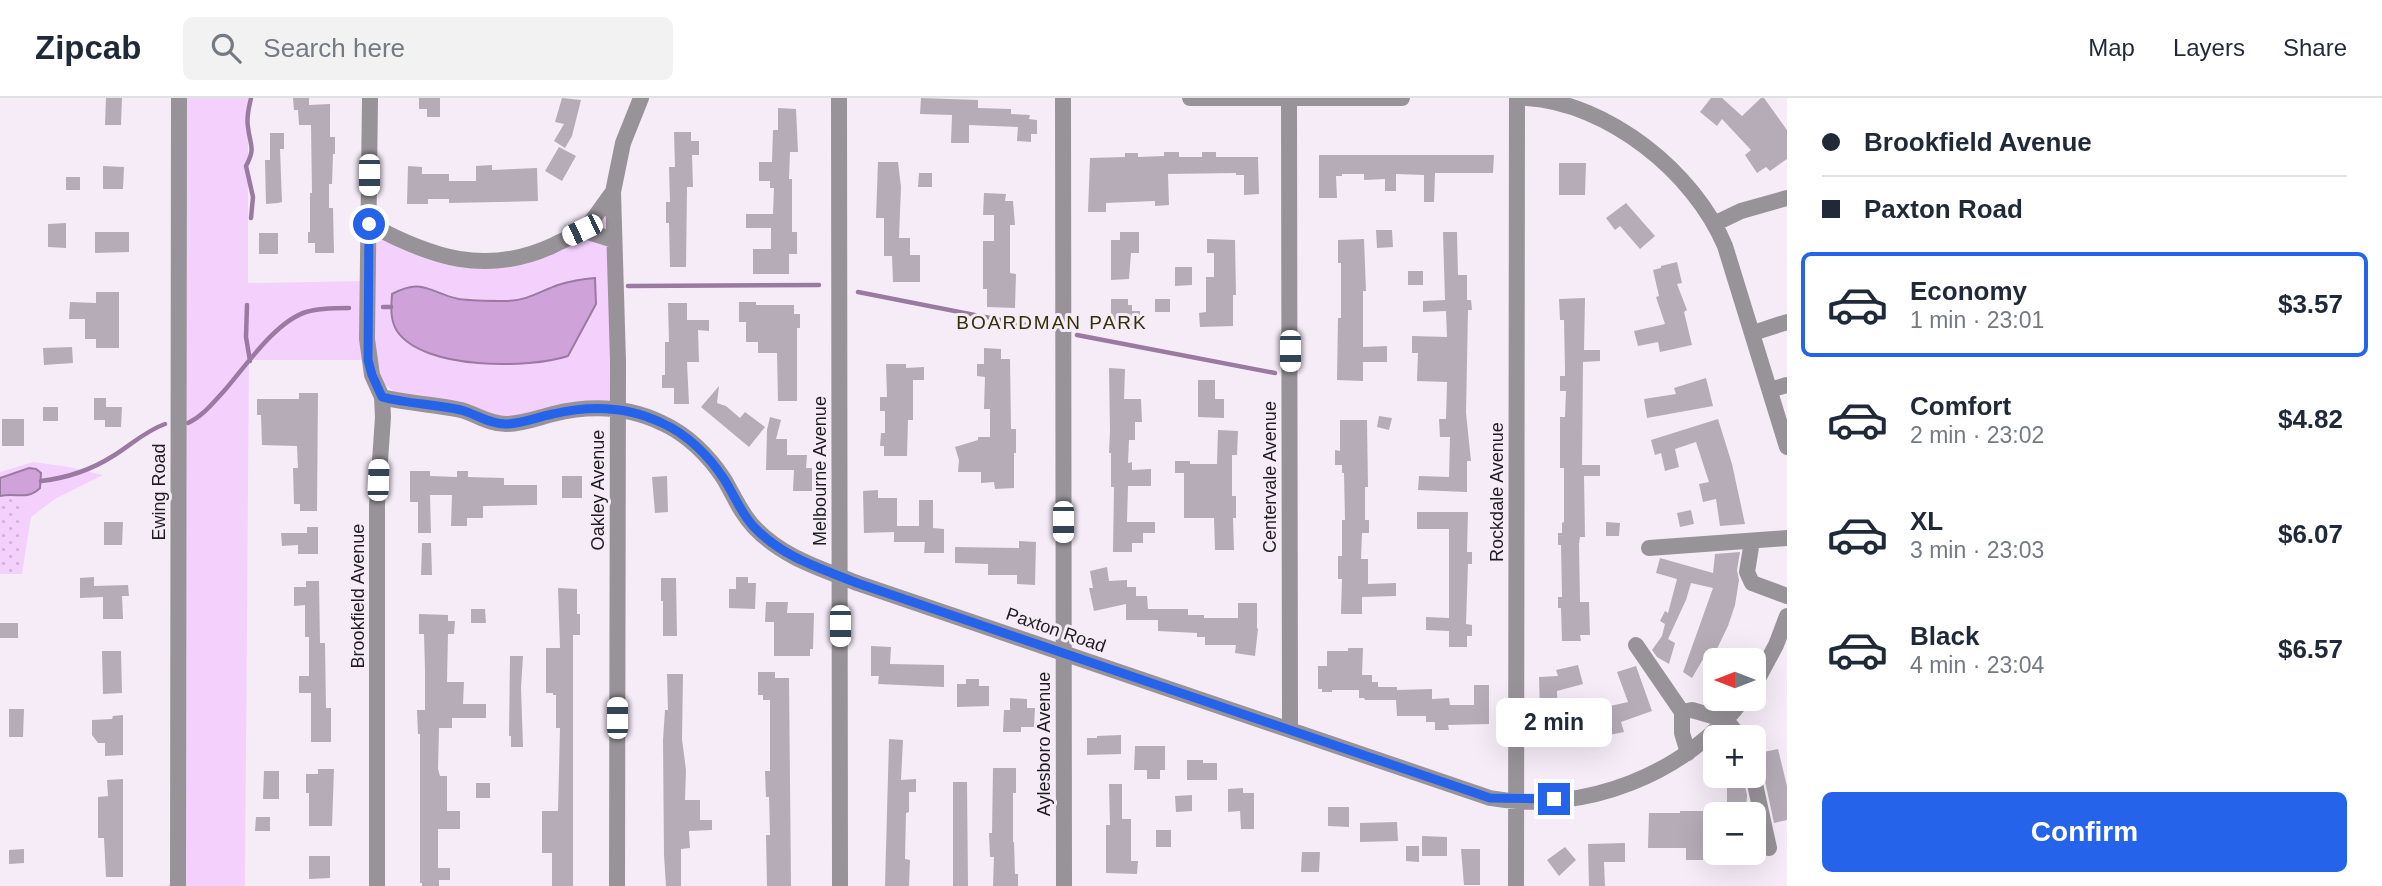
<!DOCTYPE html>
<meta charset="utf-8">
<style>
:root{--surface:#fff;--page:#f2f2f3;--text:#1f2937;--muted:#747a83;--line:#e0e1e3;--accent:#2563eb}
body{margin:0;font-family:Arial,sans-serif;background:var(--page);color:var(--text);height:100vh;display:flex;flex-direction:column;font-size:26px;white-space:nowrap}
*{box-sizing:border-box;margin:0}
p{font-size:23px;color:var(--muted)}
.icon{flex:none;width:38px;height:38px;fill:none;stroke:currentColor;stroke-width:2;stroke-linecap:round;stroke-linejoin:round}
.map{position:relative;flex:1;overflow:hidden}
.drawer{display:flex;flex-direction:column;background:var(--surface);width:595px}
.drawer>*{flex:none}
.guide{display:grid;align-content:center;height:154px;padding:0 35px;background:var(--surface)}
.needle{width:46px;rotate:270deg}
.tools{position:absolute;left:1703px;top:550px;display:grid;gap:14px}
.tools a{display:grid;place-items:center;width:63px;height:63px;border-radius:10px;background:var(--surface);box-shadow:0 7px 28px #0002;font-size:35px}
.end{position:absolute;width:32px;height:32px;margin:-16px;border:9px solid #2563eb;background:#fff;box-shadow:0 0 0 4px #fff}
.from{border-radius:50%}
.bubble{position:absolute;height:49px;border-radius:10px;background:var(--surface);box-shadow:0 7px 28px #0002;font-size:23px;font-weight:800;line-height:49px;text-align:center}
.car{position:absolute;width:21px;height:42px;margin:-21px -10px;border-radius:9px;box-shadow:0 0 5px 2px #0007;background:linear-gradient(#fff 24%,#345 0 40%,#fff 0 76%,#345 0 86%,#fff 0)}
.guide b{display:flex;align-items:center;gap:24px;height:66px;font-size:26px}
.guide b+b{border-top:2px solid var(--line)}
.guide i{width:18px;height:18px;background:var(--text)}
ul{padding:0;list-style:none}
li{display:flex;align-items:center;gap:21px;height:105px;margin:0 14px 10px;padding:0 21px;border:4px solid transparent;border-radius:10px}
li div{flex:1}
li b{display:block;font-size:26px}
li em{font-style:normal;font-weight:800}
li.current{border-color:var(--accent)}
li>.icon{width:63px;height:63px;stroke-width:1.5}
.button{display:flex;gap:14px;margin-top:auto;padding:14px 35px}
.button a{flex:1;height:80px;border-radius:10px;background:var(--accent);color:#fff;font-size:28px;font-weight:800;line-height:80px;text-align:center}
header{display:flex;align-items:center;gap:42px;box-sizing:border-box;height:98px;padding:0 35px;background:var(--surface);border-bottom:2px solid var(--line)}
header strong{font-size:33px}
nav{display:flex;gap:38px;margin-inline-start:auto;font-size:24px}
.search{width:490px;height:63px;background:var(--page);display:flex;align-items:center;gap:18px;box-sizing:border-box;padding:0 24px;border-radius:10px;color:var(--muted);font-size:26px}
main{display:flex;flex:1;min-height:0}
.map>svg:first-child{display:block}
.grass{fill:#f4d1fd;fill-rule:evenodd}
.park{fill:url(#park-dots)}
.water{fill:#d0a2da;stroke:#9b7aa2;stroke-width:2}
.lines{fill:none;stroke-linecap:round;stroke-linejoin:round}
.stream{stroke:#9b7aa2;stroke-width:4.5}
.building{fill:#b6acb8}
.minor{stroke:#989399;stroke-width:16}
.route{stroke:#2563eb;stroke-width:9}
.labels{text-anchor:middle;stroke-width:6;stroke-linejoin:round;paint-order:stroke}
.street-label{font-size:18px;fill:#1f1c20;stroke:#f6ecf8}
.neighbourhood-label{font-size:19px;letter-spacing:2px;fill:#313106;stroke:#f6ecf8}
</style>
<header>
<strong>Zipcab</strong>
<div class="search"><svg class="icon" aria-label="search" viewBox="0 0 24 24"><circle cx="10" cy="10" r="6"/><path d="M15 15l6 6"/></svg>Search here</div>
<nav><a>Map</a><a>Layers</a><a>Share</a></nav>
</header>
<main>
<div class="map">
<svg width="1787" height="788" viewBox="0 0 1787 788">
<defs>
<pattern id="park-dots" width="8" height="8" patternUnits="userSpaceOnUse" patternTransform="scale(1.75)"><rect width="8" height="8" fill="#f4d1fd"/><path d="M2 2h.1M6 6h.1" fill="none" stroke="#d1b3d9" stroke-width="1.8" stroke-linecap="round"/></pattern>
</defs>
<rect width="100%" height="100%" fill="#f6ecf8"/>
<!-- grass -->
<path class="grass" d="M179,0H248V185L367,183L369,126L405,146L489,163L582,132L613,94L617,312L517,326L410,306L372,277L368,262H249L245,788H167L178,777ZM596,181V206L568,258C544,266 467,272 445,259C425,247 408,228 390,213L392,196L406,189H427L458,200L510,203L539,196L556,188Z
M33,364L69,369L103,377L55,401L31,419L22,476H0V374Z"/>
<!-- park -->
<path class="park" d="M23,375L22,476H0V377Z"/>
<!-- water -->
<path class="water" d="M595,180L596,206L568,258C529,271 423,272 397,233C390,222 391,209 392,196C423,179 430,195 459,201C474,203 492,203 507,203C526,203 541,193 558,187C571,183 583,181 595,180Z
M29,370L36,371L41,375L40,390C27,403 16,394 0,398V380Z"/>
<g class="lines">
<!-- stream -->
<path class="stream" d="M251,0C249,10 246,19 248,29C250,48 256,49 246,68L253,99L251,120
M628,188L819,187
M858,194L1046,231
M247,207L246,239L250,263
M383,209H391
M1077,237L1275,275
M188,325C203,318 213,305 224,293C245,269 275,224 306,214C319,210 335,210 349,210
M41,383C67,380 91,372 113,358C131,347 145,333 165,326"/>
</g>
<!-- building -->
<path class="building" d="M106,0H122L121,27H105Z
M293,0H309V7L330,6V39H335V56H333L332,86H329V110H333L334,155H315V145H308V134H310V95H312L311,27H299L298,12H294Z
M419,0H440V19H427V11H419Z
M562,0L581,2L572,38L565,50L554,43L564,26L555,24Z
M921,0L978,2V10L1011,11V16L1030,17L1029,21L1037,22V36H1031V44L1017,43L1018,29L969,27V45H951L952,17L920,16Z
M1711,0H1722L1742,18L1761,0H1764L1787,32V61L1770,73L1766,69L1757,75L1745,57L1751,52L1722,21L1717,28L1700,14Z
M778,10L796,11L798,54H790L789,81H792V134H797V156H789V176H753V151H771V130H746V116H773L774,90H770V83H759V64H772L773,32H778Z
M674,34H691V43H699V57H692L693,89H687L686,169H670L669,125H666V104H670L669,69H675Z
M270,35H284V51H280L282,104L278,105L266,106L265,62H270Z
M559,49L576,58L562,83L545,73Z
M1164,54H1179V59H1202V54H1216V59H1258L1259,96L1244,97V77H1236V75L1168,76L1169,107L1155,108V103L1106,105V114H1088L1090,60L1125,59V55H1138V59L1164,58Z
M1319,57H1494L1493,75H1435L1434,104H1424V77L1396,76V93H1385V81L1364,82V76H1342V78H1336L1337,100H1319Z
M878,64H898L901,89L899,140H910V157H920V184H893L892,158H884V120H876Z
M1559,65H1586L1585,97H1559Z
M492,67V72L537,70L538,103L449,105V101H428V106H407L408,68L422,69V76H449V83H476V68Z
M103,68L124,69L123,91H103Z
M919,75H932V89H918Z
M66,79H80V92H66Z
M984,95L1006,96L1005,103H1013L1015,127H1010V175L1016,176L1015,210L987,209V191H983V143H994V117H983Z
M1626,105L1655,138L1640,151L1620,128L1615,132L1606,120Z
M66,125V150L48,149V126Z
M1376,132H1392L1393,149L1377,150Z
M95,134H129V154L95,155Z
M1120,134H1139V155H1131L1129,181L1111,182V142H1120Z
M1443,134H1457L1458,177H1467V202H1471L1472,212H1468L1466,315L1471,363H1467V394L1418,392L1419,378L1449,379L1450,339H1440L1439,321H1446L1447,284L1417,283L1418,255H1412V238L1447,239L1446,213L1423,214V203L1445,202Z
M259,135H278V156H259Z
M1207,141L1235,142L1236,197H1233V228L1200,229L1199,215L1206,214V179H1214V155H1207Z
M1364,141L1366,193H1363V249L1387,248V264H1363V283L1337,282L1338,220H1341V165H1338V142Z
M1677,164L1682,185L1677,186L1687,212L1684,214L1692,247L1660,254L1658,244L1638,248L1634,233L1665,226L1656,199L1659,198L1653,172L1661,170V168Z
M1175,169H1192V187L1175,188Z
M1408,173H1423V187H1408Z
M96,194H119V250H96V241H85V221H69L70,204L96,205Z
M1585,200L1584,252H1600V263L1583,264L1582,367H1600V378H1584L1585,439H1580L1579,446L1580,504H1589L1590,537H1580L1581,543H1562L1561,510H1558V499H1562L1561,447H1558V435H1562V425L1564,424V370H1560V319H1565L1566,293H1560V278H1565V271L1564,222H1560L1559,201Z
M1111,201H1128V207H1132V213H1140V225H1133V231H1111Z
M1155,201H1170V214H1155Z
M739,204H756V207H794V216H800V230H797V303H778L777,255H758V244H746V224H739Z
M668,205H687V222H709V233L698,232L699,264H687L689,306H674V290H662V277H665V244H669Z
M72,249L73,265L44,267L43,250Z
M984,250L1001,251V261H1010L1011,331H1016V355H1014V390L995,391L994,384L981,385V374H958L959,362L955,349L978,342V339H990V311H984L985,279L977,278V266H984Z
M886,266H906V270L924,269V282H913V322H908L907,358H884V348H880L881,335H885V313H880V299H887Z
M1109,270L1125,271L1124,301H1141L1142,324H1135V342H1129L1128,365L1132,364V372L1151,371V388H1128L1127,424H1155V435H1143V445H1132V454H1113L1114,389H1111V355H1109L1110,333Z
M1706,280L1713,308L1647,320L1644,301L1676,296L1674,290Z
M1198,282H1215V301H1224V320L1198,319Z
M719,288L717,305L726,308L740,320L745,314L765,329L749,349L701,309Z
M299,295H318L317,413H300V406H294L293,370H298L297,348L262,347L261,317H257V301H299Z
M94,300H106V309H122L121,329H105V322H94Z
M43,309H58V323H43Z
M1379,318L1392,320L1389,332L1377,329Z
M770,319L781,322L776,341H787V357H807L806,370H812V393H793L794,372H766L767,332Z
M2,321H24V348H2Z
M1718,321L1732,366L1745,426L1720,428L1716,401L1703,404L1699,386L1709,384L1696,344L1675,351L1679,369L1665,373L1661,355L1655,357L1651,342Z
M1340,322H1367L1368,389H1365V422H1369V435H1362L1361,461H1368V486L1396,485V498L1362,499V516H1341L1342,481H1338V458H1342V422H1345L1344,375H1342V367H1335V352L1340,353Z
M1218,332L1238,333L1237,357H1232V398H1236V420H1233L1234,452H1215L1214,420H1184V375H1175V363H1190V366H1217Z
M410,373H430V378L457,379V373H468V379L504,380V387H537V407L483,408V420H467V428H451L452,397H430L431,435H418V404H410Z
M562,378H582V400H562Z
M667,378L668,414L655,415L652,379Z
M878,392V400H897V428H919V402H933V430L944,431V455H924L925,444H894V434L864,435L863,393Z
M1691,412L1694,426L1680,429L1677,415Z
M1417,414H1468L1467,454H1472V466H1468L1466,526L1472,527V538H1467V549H1449V533L1426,532V519L1449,520V431H1417Z
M104,424H123L122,447H104Z
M1606,424L1620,425L1619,438H1606Z
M307,429H318V456H298V447L282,448L281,435H307Z
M1019,443L1036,444L1035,487L1017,486V477H988V466L955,465V449L1019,450Z
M422,445H431L432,477H421Z
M1740,454L1737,472L1739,482L1735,507L1728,528L1713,559L1706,556L1692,580L1683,574L1713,490L1691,485L1686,502L1668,541L1675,545L1669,566L1657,559L1652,552L1662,538L1665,526L1660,523L1665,513L1668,515L1677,481L1656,475L1660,460L1713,475L1715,456Z
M1107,469L1109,483L1127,482V489H1136V498H1147L1148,511H1188V517H1204V520H1238V505H1257V530L1258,531L1255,558L1235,555L1236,547H1205V539H1197V535L1158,533V522H1126V506L1094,513L1089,490H1093L1090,473Z
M94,479V488L128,487L129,498H122L123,521H103V499L80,500V480Z
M736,479H748V485H756L755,511L729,510V491H736Z
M661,480H676L677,538H663V503H661Z
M306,483H319L320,545H325L326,610H331V644H311V595H299V578H309V539H305V507L294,508V489H306Z
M558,490L577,491V516H580V537H573V788H552V755H542V713H558L560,630H556V597H553V595H546V550H560Z
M766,504H788L787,515H814L813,551H810V558H774V524H765Z
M471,511H485L486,525H471Z
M419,516L448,517V523H455L454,536H448L447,584H464L463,606H486V620H452V630H439L438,671L440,678H447V713H460V731H438V770H450V782H439V788H422V785H420V636H418L417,612H425V572L424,536H419Z
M0,525H18V540H0Z
M871,548L891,549L890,566L944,567V589L878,586L879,578H871Z
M1348,550H1363L1362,577H1372V584H1378V589H1397V592L1432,591V601L1449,600L1450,607H1474V587H1489V626L1448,627L1449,632H1435V624H1426V618H1397L1396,602H1365L1364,600H1359V592H1332V594H1322V591H1318V568H1327V553H1348Z
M102,553H121L122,595L103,596Z
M510,558H523L521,590L523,649H511V638H509Z
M1578,567L1583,586L1557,593L1558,620L1598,615L1597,611L1628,604L1617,574L1636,568L1652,613L1621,624L1624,634L1590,641L1591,644L1541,649L1539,579L1558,578L1556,572Z
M758,574H775V580H789L791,788H767L766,737H770L769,699H766L765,673H770V602H763V597H758Z
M667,576H683L682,641L686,672L685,702H700V722H712V732L689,733L690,750L681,751V788H666L664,757L663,642L665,612H668Z
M966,581H979V588H989V608L957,609V586H966Z
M1010,600L1027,601V610H1035L1034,629H1021V634H1003L1004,612H1010Z
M9,611H24L23,639H9Z
M123,617V657L105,658V645H98L92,637V622L112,621L113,618Z
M1121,637V656L1087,657V640H1097V638Z
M889,641L903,642L901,682L916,681V694H909V714L906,715L905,761L910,762L909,788H885Z
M1135,648H1165V672H1160V681H1147V672H1134Z
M1778,651L1787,688V722L1774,725L1759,655Z
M1187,662H1203V665H1217V682H1187Z
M993,670H1016V695H1013V744H1014L1015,776H1018V788H993L994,759H990L989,735H992Z
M318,671H334L332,728H309V695H306V676H318Z
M264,673H279V701H263Z
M123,681V779H106L104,740H98V699L108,698L107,682Z
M953,684H967L968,788H953Z
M1727,684H1744L1747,697L1746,716H1727Z
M476,685H490V700H476Z
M1109,686H1122V721H1131V763H1138L1137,776L1106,775V727H1110Z
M1243,690V695H1254V731H1241L1240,713L1228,714V691Z
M1192,697V713L1176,714L1175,698Z
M1328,709H1349V729L1328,728Z
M1680,713H1703V762H1686V750H1648L1649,715H1680Z
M256,719H270V733H255Z
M1397,724L1398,743L1360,744V725Z
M1156,732H1171V749H1156Z
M1422,738L1447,739V758H1422Z
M1625,745V764H1604L1605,788H1589L1588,746Z
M1406,748H1419V764L1406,763Z
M1565,749L1576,762L1559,778L1547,762Z
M24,751V765L9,766V752Z
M1461,751H1480V787H1464Z
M1302,754H1320L1319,774H1301Z
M309,758H330V780L309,781Z"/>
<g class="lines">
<!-- minor -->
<path class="minor" d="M370,0L367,241L372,277L382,299L383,319L377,407V788
M839,0L840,788
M1063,0L1064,788
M1190,0H1402
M1289,0L1290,632
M1527,0C1608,5 1694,74 1725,148L1787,349
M1716,125L1741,113L1787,100
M369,126C430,159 486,179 554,147C562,142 575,139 583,132C594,123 603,106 613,94
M582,132L614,142
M1753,235L1787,224
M1770,292L1787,287
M382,299C409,306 435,306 461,312C476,316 489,326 506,326C522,326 537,320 553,316C589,307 627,308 662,325C687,336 709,358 724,381C734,398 741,416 755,430C784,460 820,470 857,485L1490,700C1583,717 1688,676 1744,600
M1752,443L1747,474L1752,485L1787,498
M1649,450L1787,440
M1636,547L1682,614
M1754,588L1776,547L1787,518
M1688,655L1682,635V614L1692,612L1726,622L1740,639
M1753,677L1769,750
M178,788L179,0
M617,788L618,263L613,94L623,45L641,0
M1516,788L1517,0"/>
</g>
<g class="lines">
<!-- route -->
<path class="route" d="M369,126L368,262L372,277L382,299C408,306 435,306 461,312C476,316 489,326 506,326C522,326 537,319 553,316C590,307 627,308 662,325C687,336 709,358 724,381C735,398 741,416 755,430C784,460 820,470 857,485L1490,700L1554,701"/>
</g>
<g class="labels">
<!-- street labels -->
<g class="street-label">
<text transform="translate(820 373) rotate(-90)" y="6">Melbourne Avenue</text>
<text transform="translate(1270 379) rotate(-90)" y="6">Centervale Avenue</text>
<text transform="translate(598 392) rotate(-90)" y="6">Oakley Avenue</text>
<text transform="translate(159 394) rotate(-90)" y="6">Ewing Road</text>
<text transform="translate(1497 394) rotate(-90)" y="6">Rockdale Avenue</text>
<text transform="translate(358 498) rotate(-90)" y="6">Brookfield Avenue</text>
<text transform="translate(1056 532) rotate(19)" y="6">Paxton Road</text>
<text transform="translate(1044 646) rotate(-90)" y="6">Aylesboro Avenue</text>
</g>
<!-- neighbourhood labels -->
<g class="neighbourhood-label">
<text x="1052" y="231">BOARDMAN PARK</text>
</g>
</g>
</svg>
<div class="tools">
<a><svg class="needle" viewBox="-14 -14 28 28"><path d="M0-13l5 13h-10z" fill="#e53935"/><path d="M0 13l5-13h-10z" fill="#747a83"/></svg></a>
<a>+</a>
<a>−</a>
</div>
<i class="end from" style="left:369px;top:126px"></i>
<i class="end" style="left:1554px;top:701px"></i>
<div class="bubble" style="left:1496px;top:600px;width:116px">2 min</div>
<i class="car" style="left:369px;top:77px;rotate:180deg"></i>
<i class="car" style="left:582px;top:132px;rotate:244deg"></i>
<i class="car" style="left:1290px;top:253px;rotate:180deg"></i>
<i class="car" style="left:378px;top:382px;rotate:2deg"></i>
<i class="car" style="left:1063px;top:424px;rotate:180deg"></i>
<i class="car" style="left:840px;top:528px;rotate:180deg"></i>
<i class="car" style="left:617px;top:620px;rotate:0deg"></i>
</div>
<section class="drawer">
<div class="guide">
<b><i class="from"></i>Brookfield Avenue</b>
<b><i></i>Paxton Road</b>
</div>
<ul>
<li class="current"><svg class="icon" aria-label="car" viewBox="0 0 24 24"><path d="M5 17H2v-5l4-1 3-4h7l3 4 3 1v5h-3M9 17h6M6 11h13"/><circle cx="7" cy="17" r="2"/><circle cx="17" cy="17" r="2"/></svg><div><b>Economy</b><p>1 min · 23:01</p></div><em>$3.57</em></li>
<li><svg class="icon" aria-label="car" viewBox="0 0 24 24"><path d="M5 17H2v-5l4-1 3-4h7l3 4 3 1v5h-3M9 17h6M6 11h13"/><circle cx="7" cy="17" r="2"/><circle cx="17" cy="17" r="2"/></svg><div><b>Comfort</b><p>2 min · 23:02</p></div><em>$4.82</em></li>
<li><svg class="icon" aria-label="car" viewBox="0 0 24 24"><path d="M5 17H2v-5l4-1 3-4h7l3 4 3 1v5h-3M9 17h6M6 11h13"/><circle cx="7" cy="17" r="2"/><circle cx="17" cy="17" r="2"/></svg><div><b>XL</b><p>3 min · 23:03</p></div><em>$6.07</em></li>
<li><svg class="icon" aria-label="car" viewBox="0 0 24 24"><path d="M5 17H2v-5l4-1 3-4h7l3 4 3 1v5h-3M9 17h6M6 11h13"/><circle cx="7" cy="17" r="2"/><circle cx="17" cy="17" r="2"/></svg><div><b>Black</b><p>4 min · 23:04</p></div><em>$6.57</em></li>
</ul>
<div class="button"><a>Confirm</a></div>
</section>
</main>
